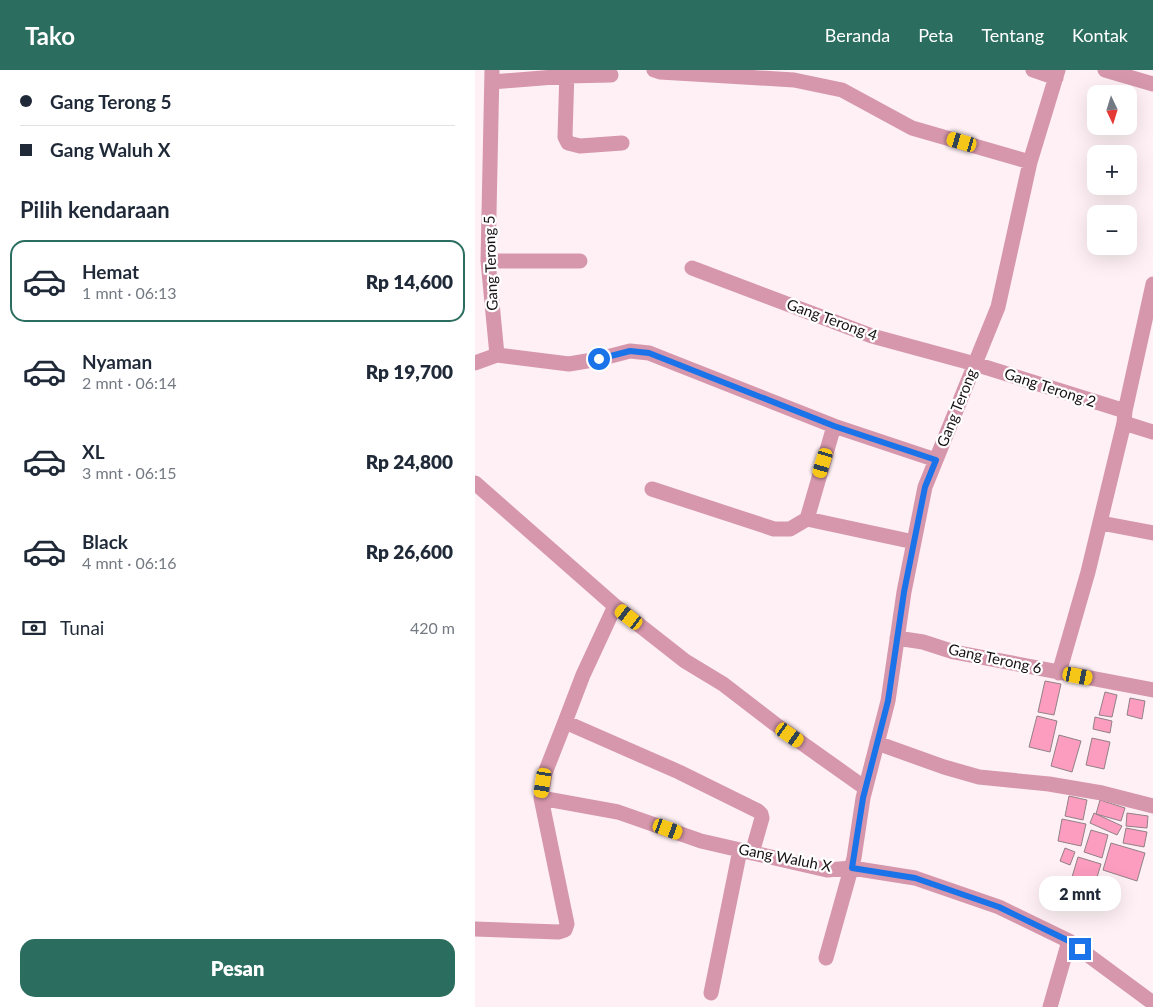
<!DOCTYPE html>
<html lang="id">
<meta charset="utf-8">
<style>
:root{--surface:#fff;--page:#f2f2f3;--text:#1f2937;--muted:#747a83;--line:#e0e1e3;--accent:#2b6e5f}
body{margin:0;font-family:Lato,sans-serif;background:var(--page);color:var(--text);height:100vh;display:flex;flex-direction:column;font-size:19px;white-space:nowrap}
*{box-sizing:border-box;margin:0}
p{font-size:16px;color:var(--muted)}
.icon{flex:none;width:28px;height:28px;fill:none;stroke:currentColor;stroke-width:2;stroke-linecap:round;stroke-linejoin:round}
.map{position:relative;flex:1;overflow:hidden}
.side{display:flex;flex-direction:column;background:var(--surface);width:475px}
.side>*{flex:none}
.hud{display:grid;align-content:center;height:110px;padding:0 20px;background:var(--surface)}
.needle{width:32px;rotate:176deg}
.controls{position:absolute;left:612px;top:15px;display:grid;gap:10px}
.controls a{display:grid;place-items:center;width:50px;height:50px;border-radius:10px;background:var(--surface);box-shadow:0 5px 20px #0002;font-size:25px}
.end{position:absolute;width:22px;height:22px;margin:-11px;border:6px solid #1a73e8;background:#fff;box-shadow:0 0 0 2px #fff}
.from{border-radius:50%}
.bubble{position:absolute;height:35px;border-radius:15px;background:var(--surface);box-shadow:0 5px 20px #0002;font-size:16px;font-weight:800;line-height:35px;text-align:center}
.car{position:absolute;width:15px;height:30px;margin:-15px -8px;border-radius:6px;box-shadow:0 0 4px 1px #0007;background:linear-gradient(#f5c518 24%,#345 0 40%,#f5c518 0 76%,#345 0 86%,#f5c518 0)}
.hud b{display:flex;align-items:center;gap:18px;height:48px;font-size:19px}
.hud b+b{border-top:1px solid var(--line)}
.hud i{width:12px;height:12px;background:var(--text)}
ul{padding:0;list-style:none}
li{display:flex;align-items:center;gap:15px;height:82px;margin:0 10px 8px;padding:0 10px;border:2px solid transparent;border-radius:15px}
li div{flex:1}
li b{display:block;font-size:19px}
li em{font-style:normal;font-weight:800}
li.on{border-color:var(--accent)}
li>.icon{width:45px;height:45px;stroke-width:1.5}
h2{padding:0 20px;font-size:22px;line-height:60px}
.pay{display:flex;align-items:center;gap:12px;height:55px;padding:0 20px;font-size:19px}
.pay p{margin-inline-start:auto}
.cta{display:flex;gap:10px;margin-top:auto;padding:10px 20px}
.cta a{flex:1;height:58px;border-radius:15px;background:var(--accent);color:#fff;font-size:20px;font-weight:800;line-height:58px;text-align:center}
header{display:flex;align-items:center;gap:30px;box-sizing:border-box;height:70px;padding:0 25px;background:var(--accent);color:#fff}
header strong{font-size:24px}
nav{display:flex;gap:28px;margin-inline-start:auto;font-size:18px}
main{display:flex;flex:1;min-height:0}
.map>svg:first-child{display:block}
.building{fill:#fc9cbe;stroke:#918186}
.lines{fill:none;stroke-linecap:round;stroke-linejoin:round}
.minor{stroke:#d697ac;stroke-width:15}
.route{stroke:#1a73e8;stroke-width:6}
.labels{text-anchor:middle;stroke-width:4.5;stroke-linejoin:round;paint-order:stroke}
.street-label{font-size:15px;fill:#161012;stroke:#fff}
</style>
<header>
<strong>Tako</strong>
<nav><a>Beranda</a><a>Peta</a><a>Tentang</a><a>Kontak</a></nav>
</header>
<main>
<section class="side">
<div class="hud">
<b><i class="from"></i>Gang Terong 5</b>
<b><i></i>Gang Waluh X</b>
</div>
<h2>Pilih kendaraan</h2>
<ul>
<li class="on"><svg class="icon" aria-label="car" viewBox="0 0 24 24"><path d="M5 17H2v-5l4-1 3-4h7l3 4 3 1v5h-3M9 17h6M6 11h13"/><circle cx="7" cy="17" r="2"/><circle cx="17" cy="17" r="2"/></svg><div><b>Hemat</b><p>1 mnt · 06:13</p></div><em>Rp 14,600</em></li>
<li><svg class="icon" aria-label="car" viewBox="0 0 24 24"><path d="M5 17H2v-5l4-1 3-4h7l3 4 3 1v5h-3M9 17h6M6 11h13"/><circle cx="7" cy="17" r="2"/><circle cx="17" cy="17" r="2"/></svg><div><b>Nyaman</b><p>2 mnt · 06:14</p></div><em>Rp 19,700</em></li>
<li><svg class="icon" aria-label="car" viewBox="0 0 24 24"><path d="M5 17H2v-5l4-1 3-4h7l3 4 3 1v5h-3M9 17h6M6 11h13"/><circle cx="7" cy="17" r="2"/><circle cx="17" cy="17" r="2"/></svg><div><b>XL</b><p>3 mnt · 06:15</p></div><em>Rp 24,800</em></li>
<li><svg class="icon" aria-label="car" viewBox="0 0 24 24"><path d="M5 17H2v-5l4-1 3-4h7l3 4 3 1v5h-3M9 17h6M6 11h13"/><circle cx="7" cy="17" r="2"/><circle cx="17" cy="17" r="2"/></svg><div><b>Black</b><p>4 mnt · 06:16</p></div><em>Rp 26,600</em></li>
</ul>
<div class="pay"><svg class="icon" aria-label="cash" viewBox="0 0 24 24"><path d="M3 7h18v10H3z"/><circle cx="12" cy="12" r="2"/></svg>Tunai<p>420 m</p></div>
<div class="cta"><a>Pesan</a></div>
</section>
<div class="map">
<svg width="678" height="937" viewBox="0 0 678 937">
<rect width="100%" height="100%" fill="#fef0f4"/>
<!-- building -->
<path class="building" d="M570,611L586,614L579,645L563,642Z
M630,622L642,625L637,647L624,645Z
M655,628L670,631L667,649L652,645Z
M562,646L582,651L575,682L554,677Z
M620,647L637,651L635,663L618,659Z
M584,665L606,671L597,702L576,696Z
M617,668L635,672L629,699L611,695Z
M594,726L612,730L608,750L590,746Z
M625,730L650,738L646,751L621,744Z
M619,743L647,756L642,765L615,753Z
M652,743L673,746L672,758L651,756Z
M587,749L611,754L606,776L583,771Z
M651,758L672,762L669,777L648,773Z
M616,760L633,765L627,788L609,782Z
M636,773L670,783L662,811L628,800Z
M590,778L600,782L595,795L585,791Z
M603,787L626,794L617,824L594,817Z"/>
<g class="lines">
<!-- minor -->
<path class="minor" d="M17,0L13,191L22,285L94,294L124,289L155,281L174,283L359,356L461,390
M92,0L90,67L93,73L105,76L147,73
M179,0L185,2L319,10L367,20L437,58L555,92
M558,0L581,8
M630,0L678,14
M17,12L92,6L136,5
M13,191H105
M217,198L397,266L500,294L650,341
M678,214L650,341L649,353L678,362
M0,293L22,285
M0,413L140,536L210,591L248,614L300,654L390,718
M177,419L299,459H315L332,449L359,356
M332,449L439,472
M626,453L678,463
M140,536L108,605L90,652L204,702L283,741L286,744L287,748L277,783
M422,568L448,572L479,582L678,620
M584,603L613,502L649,353
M402,673L469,697L504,707L574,714L627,723L678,736
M66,728L143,742L226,771L352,800L377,798L440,808L524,837L594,871L678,933
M0,859L84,862L90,860L92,854L66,728L70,703L90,652
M351,888L379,788L388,728L413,631L429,522L450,417L523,237L555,92L583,0
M236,923L265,780
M575,937L594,871"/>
</g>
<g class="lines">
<!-- route -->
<path class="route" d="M124,289L155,281L174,283L359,356L461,390L450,417L429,522L413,631L388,728L377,798L440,808L524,837L594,871L605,879"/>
</g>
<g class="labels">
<!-- street labels -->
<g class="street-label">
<text transform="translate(16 193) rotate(-92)" y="5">Gang Terong 5</text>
<text transform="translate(357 250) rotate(20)" y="5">Gang Terong 4</text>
<text transform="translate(575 318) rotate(18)" y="5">Gang Terong 2</text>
<text transform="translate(482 338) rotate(-68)" y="5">Gang Terong</text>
<text transform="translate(520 589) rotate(12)" y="5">Gang Terong 6</text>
<text transform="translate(310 788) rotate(11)" y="5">Gang Waluh X</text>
</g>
</g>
</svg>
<div class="controls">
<a><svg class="needle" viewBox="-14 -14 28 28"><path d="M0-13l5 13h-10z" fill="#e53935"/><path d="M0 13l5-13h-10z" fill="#747a83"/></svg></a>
<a>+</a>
<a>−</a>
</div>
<i class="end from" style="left:124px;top:289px"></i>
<i class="end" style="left:605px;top:879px"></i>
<div class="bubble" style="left:564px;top:806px;width:82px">2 mnt</div>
<i class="car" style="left:487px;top:72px;rotate:286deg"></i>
<i class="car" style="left:348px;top:393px;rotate:197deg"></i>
<i class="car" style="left:154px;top:547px;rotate:308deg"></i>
<i class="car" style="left:603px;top:606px;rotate:101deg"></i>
<i class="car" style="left:315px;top:665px;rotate:125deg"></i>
<i class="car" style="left:68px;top:713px;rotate:189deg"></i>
<i class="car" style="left:193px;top:759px;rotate:110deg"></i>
</div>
</main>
